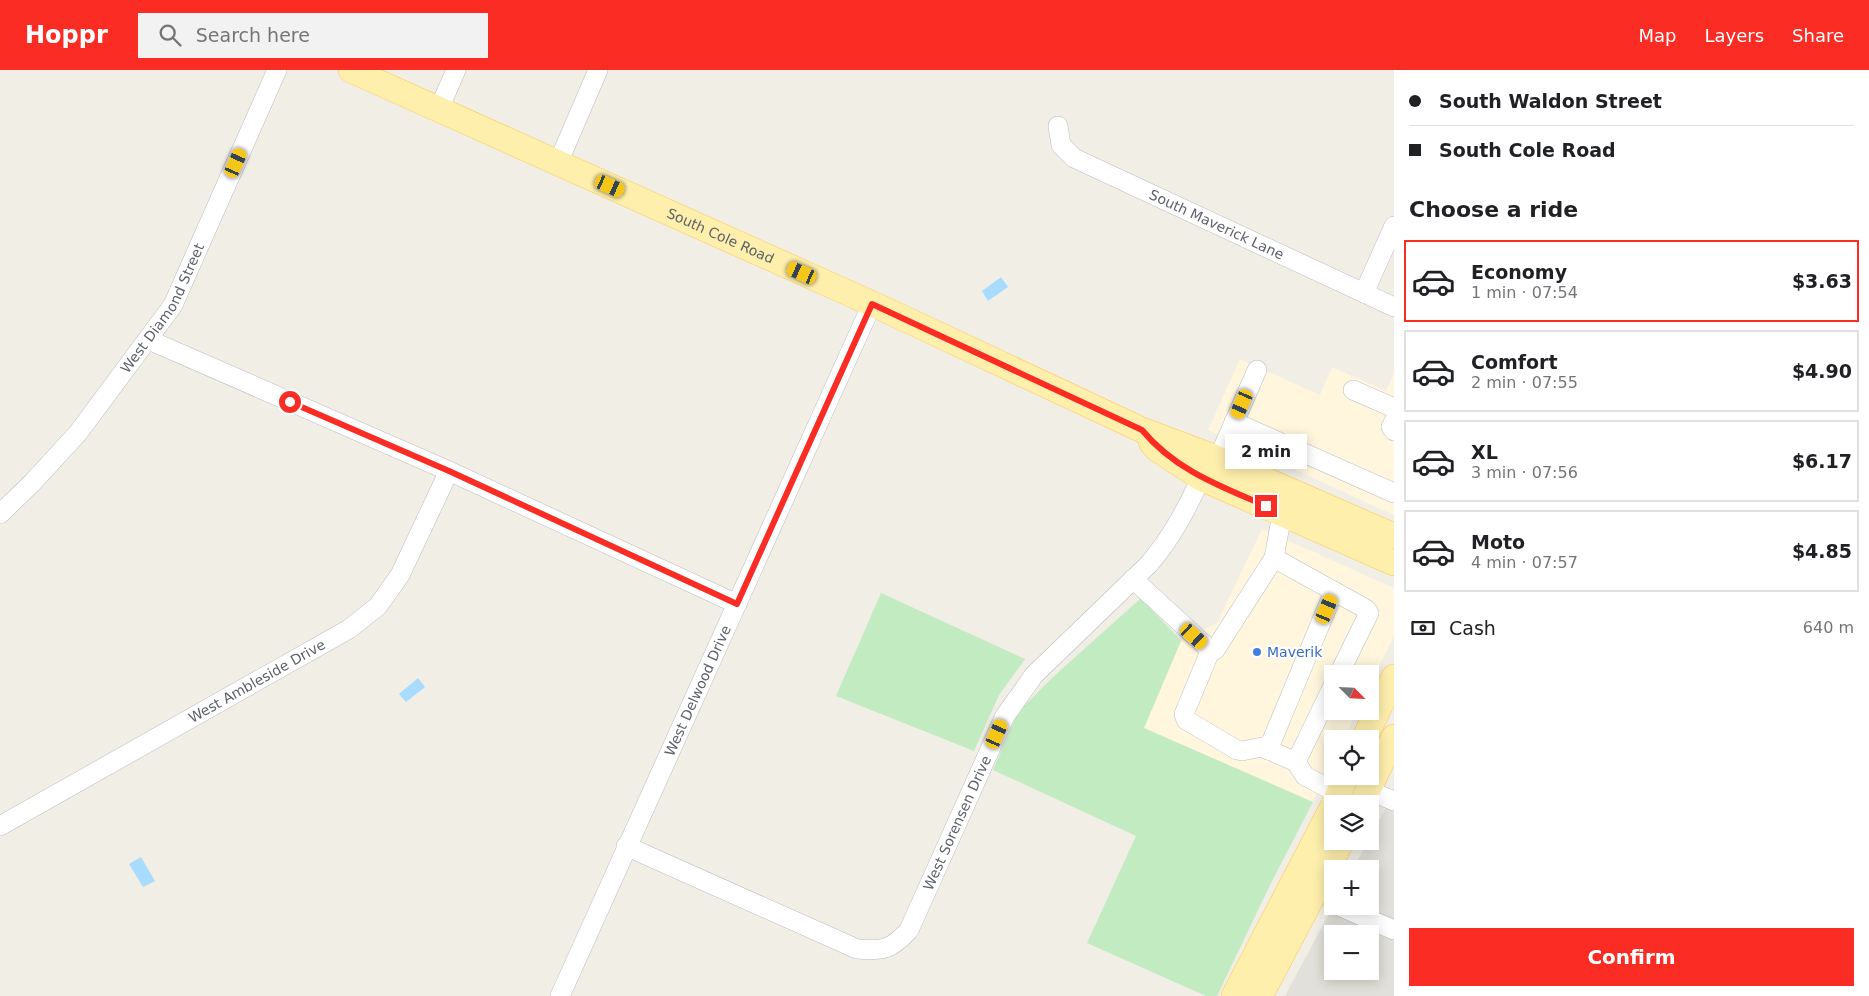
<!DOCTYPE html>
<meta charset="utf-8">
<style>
:root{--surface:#fff;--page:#f2f2f2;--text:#202124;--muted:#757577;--line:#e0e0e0;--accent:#fa2c23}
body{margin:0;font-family:"DejaVu Sans",sans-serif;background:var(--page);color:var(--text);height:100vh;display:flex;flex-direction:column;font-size:19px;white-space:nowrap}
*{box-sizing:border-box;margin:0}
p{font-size:16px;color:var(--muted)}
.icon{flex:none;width:28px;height:28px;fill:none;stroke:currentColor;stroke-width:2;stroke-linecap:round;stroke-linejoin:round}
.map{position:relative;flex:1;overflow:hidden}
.sheet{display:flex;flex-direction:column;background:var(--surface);width:475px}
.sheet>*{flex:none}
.banner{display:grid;align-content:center;height:110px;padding:0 15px;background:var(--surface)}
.needle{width:32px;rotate:114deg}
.buttons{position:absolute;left:1324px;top:595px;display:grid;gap:10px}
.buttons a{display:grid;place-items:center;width:55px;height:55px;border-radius:0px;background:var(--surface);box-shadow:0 2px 12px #0003;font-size:25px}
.end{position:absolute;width:22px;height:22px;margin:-11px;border:6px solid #fa2c23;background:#fff;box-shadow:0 0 0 2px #fff}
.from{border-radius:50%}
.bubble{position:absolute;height:35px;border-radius:0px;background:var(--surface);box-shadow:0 2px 12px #0003;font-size:16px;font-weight:700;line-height:35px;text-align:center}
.car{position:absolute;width:15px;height:30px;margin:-15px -8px;border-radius:6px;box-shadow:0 0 4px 1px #0007;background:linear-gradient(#f5c518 24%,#345 0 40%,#f5c518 0 76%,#345 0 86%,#f5c518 0)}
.banner b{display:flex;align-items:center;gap:18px;height:48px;font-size:19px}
.banner b+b{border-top:1px solid var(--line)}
.banner i{width:12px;height:12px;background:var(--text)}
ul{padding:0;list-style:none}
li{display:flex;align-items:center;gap:15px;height:82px;margin:0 10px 8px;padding:0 5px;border:2px solid var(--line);border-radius:0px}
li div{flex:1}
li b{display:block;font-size:19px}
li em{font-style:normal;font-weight:700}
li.active{border-color:var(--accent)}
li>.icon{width:45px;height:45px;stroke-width:1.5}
h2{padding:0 15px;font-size:22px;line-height:60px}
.pay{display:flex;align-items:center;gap:12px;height:55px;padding:0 15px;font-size:19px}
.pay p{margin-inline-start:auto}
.cta{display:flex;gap:10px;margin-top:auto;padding:10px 15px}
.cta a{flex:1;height:58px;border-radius:0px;background:var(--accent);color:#fff;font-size:20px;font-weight:700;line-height:58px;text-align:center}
header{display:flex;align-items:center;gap:30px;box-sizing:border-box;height:70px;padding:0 25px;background:var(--accent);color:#fff}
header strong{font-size:24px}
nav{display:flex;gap:28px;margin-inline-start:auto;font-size:18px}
.search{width:350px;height:45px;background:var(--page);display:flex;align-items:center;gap:12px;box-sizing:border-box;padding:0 18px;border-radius:0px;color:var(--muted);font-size:19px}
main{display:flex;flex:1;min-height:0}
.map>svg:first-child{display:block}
.commercial{fill:#fff6dd}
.industrial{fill:#e2e0da;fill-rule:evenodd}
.green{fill:#c2ebc1}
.water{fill:#a8dcff}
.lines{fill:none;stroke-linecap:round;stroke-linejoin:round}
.minor-casing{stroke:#b9bcc1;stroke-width:20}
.major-casing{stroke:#ffc851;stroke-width:26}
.minor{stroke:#fff;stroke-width:19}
.major{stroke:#ffefad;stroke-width:25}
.route{stroke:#fa2c23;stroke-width:6}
.shop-dot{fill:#3f7fe0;stroke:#fff;stroke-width:2}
.labels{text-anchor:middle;stroke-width:4;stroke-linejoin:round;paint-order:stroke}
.street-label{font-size:14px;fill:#5d6268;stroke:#fff}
.shop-label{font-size:14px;fill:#366cbe;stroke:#fff;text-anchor:start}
</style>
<header>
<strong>Hoppr</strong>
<div class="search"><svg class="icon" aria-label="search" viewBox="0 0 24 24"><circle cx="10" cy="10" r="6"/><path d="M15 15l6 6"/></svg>Search here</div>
<nav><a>Map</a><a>Layers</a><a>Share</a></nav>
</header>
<main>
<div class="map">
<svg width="1394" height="926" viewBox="0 0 1394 926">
<rect width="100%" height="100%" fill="#f1eee6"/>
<!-- commercial -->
<path class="commercial" d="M1240,289L1320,325L1332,297L1386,321L1394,303V445L1208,360Z
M1262,459L1394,518V566L1370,615V604H1332V641H1357L1344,669H1332V692L1313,732L1144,658L1181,571L1217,553Z"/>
<!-- industrial -->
<path class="industrial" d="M1394,722V926H1285L1333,836H1370V799H1353L1368,771H1370V767ZM1332,864H1370V901H1332Z"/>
<!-- green -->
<path class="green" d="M881,523L1025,589L999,625L974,681L836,626Z
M1141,528L1181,571L1144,658L1313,732L1271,813L1217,926H1206L1087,873L1136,766L993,700L1018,642L1052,608Z"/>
<!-- water -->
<path class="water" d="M1001,207L1008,217L988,231L982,221Z
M418,608L425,617L406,632L399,624Z
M141,787L155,811L143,817L129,794Z"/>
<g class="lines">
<!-- minor casing -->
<g class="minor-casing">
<g id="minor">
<path d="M439,39L456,0"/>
<path id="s1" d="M1058,56L1061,75L1074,88L1394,237"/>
<path d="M558,93L598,0"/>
<path d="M1364,223L1394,156"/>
<path d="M149,270L449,401L737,534"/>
<path d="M1353,320L1394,338"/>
<path d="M1394,351L1391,357L1394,361"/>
<path d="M1234,352L1394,423"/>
<path d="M1218,389L1257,300"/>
<path id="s2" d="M0,444L32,413L78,363L173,235L277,0"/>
<path d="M1274,488L1366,539L1369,543L1339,604"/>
<path d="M1133,509L1207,577L1215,580L1274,488L1282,444"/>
<path d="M1211,579L1184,644L1186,650L1237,680L1242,681L1262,677L1296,692"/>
<path d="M1332,618L1296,692L1305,706L1339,724"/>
<path d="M1268,680L1334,521"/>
<path d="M1368,720L1394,731"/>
<path id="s3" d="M0,756L349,559L378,536L400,505L449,401"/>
<path id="s4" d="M626,776L857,879C883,881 891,880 909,860L1005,646L1034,605L1149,494C1172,467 1186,440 1201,408"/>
<path d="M1339,836L1394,860"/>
<path id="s5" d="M560,926L872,234"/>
</g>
</g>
<!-- major casing -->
<g class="major-casing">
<g id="major">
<path id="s6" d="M351,0L886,240L1142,360L1211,386L1394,466"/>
<path d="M1151,372L1157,379L1201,408L1394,493"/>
<path d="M1364,669L1394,607"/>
<path d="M1334,734L1346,706"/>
<path d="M1361,734L1394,667"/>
<path d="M1234,926L1332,738"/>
<path d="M1260,926L1342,771"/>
</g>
</g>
<!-- minor -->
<use href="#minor" class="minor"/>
<!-- major -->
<use href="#major" class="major"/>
</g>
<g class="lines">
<!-- route -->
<path class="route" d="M290,332L449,401L737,534L872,234L1142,360C1175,400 1220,416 1266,436"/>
</g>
<!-- markers -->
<circle class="shop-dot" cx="1257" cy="582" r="5"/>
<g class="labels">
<!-- street labels -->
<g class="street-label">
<text dy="5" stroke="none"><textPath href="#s1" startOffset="195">South Maverick Lane</textPath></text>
<text dy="5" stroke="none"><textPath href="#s6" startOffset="405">South Cole Road</textPath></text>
<text dy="5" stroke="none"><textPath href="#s2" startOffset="264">West Diamond Street</textPath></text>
<text dy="5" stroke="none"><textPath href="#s3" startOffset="295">West Ambleside Drive</textPath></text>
<text dy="5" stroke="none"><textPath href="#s5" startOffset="335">West Delwood Drive</textPath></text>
<text dy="5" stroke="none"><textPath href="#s4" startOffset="429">West Sorensen Drive</textPath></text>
</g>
<!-- shop labels -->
<g class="shop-label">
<text x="1267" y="587">Maverik</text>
</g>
</g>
</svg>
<div class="buttons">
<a><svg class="needle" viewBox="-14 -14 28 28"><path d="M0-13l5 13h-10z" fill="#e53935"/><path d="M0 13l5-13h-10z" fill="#757577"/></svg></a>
<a><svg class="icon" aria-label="locate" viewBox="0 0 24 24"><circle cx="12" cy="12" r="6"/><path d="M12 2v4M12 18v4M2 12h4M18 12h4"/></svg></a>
<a><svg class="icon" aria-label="layers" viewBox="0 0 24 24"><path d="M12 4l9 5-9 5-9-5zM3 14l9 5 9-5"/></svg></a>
<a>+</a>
<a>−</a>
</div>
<i class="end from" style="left:290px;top:332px"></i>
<i class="end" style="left:1266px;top:436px"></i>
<div class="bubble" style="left:1225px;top:364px;width:82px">2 min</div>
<i class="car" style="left:236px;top:93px;rotate:24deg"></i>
<i class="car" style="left:610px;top:116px;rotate:114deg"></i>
<i class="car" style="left:802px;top:203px;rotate:294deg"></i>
<i class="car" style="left:1242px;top:334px;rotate:204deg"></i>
<i class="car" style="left:1327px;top:539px;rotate:23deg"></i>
<i class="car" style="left:1194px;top:566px;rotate:132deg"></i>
<i class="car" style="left:997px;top:664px;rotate:24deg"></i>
</div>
<section class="sheet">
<div class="banner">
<b><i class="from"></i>South Waldon Street</b>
<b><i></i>South Cole Road</b>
</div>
<h2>Choose a ride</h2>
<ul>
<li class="active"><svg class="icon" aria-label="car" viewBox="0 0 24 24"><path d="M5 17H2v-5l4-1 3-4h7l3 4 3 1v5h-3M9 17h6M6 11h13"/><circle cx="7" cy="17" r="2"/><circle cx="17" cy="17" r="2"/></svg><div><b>Economy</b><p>1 min · 07:54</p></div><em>$3.63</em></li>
<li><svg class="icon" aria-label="car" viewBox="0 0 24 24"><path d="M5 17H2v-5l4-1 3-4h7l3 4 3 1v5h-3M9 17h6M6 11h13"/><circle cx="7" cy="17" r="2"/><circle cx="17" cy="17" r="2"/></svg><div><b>Comfort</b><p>2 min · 07:55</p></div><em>$4.90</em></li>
<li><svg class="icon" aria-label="car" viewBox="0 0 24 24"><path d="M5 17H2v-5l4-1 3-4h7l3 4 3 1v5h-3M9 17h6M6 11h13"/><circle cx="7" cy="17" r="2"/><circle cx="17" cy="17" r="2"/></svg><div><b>XL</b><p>3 min · 07:56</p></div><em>$6.17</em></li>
<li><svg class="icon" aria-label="car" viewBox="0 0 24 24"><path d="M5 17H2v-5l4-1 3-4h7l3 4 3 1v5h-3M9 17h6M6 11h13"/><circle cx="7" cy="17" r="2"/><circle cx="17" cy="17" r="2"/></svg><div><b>Moto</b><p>4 min · 07:57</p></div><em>$4.85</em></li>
</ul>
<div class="pay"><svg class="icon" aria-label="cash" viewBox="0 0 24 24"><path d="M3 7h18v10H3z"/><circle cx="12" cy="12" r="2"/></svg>Cash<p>640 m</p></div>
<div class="cta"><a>Confirm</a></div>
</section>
</main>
